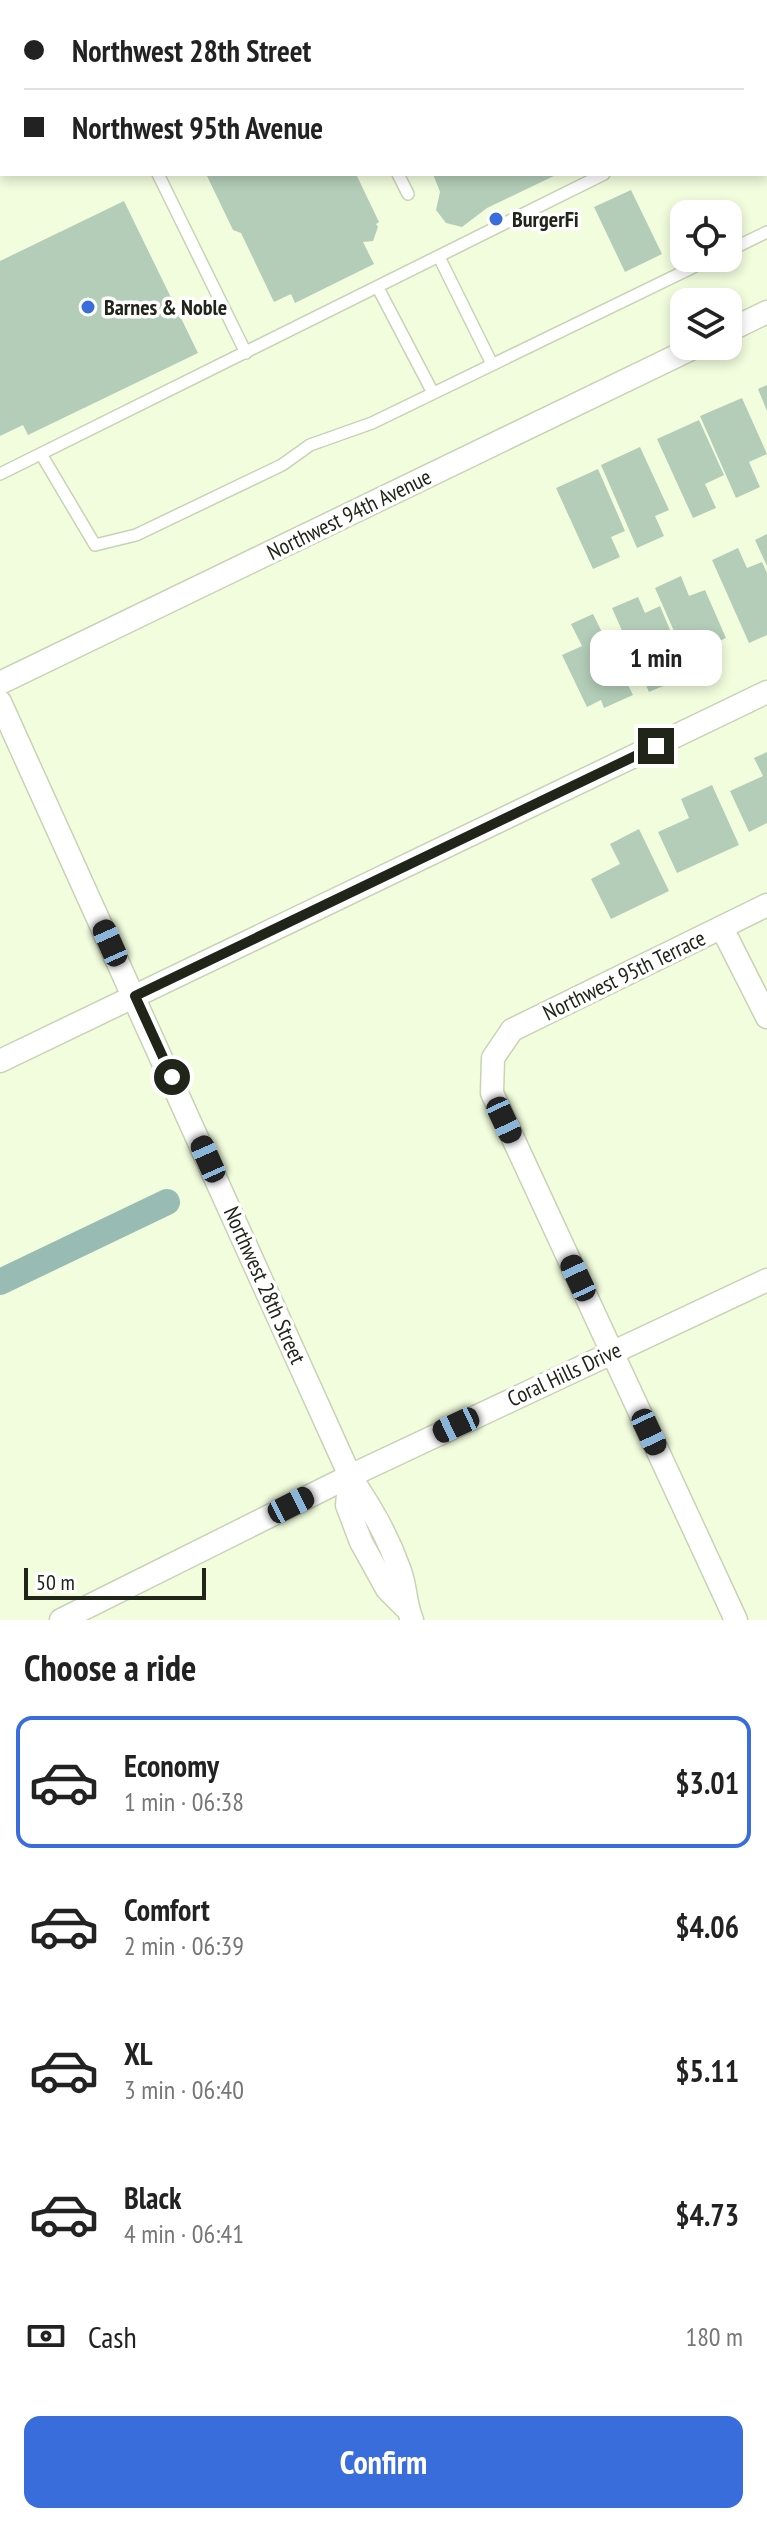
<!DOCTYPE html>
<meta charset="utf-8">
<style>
:root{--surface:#fff;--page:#f6f6f6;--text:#222;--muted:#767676;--line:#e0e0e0;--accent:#396ddc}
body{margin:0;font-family:"PT Sans Narrow",sans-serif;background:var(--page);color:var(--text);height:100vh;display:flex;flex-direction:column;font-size:30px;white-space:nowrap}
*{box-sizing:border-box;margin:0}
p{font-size:26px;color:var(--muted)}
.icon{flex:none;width:44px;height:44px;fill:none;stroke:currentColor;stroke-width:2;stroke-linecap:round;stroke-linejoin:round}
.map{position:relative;height:1620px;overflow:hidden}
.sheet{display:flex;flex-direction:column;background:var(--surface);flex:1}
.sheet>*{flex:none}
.hud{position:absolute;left:0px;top:0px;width:768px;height:176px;box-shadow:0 4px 12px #0003;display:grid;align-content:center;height:176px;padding:0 24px;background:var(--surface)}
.tools{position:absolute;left:670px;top:200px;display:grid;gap:16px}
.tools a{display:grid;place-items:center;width:72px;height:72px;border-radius:16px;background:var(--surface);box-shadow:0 4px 12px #0003;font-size:40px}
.scale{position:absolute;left:24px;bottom:20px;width:182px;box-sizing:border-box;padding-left:8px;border:4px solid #202419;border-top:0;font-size:22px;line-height:28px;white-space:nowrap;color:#202419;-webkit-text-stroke:6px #fff;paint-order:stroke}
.end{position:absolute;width:36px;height:36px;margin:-18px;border:10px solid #202419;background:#fff;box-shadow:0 0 0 4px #fff}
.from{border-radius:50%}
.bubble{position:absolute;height:56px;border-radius:16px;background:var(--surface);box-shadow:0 4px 12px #0003;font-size:26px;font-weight:700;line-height:56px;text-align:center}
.car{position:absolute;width:24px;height:48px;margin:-24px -12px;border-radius:10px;box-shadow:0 0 6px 2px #0007;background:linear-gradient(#222 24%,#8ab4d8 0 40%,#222 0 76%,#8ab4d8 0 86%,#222 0)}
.hud b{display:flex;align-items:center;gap:28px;height:76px;font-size:30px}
.hud b+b{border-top:2px solid var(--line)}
.hud i{width:20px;height:20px;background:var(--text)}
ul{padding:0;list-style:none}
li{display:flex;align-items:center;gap:24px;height:132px;margin:0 16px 12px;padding:0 8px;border:4px solid transparent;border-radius:16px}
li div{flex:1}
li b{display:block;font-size:30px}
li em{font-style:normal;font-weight:700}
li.selected{border-color:var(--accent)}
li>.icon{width:72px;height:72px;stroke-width:1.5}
h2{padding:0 24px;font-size:36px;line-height:96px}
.pay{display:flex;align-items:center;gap:20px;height:88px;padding:0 24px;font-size:30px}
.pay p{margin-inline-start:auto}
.primary-button{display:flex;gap:16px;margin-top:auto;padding:16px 24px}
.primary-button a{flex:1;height:92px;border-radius:16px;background:var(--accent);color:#fff;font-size:32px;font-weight:700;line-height:92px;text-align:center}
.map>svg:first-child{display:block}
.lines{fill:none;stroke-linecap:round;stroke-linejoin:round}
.canal{stroke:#98bcb4;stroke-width:26}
.building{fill:#b3cdb8}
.lane-casing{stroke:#c8d3b5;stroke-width:14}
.street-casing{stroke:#c8d3b5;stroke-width:25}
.primary-casing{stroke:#c8d3b5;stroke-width:39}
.lane{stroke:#fff;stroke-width:11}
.street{stroke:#fff;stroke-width:22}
.primary{stroke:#fff;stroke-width:36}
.route{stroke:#202419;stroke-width:10}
.poi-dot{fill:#396ddc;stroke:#fff;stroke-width:3}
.labels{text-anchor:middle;stroke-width:7;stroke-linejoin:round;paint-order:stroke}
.poi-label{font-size:22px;font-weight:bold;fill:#202419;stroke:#fff;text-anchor:start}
.street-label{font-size:22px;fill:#202419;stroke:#fff}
</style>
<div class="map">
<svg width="767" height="1620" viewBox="0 0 767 1620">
<rect width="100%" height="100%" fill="#f2fdde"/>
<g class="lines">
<!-- canal -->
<path class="canal" d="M0,1282L167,1202"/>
</g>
<!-- building -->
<path class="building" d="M210,174H356L379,222L376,224L378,227L373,241L363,242L374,264L295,303L291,294L274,302L241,233L233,230L207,176Z
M433,174H558L487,208L462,227L446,223L436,210L440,192Z
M631,190L662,254L625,272L594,207Z
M124,201L198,353L28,435L23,425L0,436V261Z
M767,385V411L758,389Z
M742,398L767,454L749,462L760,487L736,498L700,416Z
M699,420L724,475L705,484L716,508L693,518L657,439Z
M640,447L669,510L655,516L664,536L637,548L601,465Z
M598,469L625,531L611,537L620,557L593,569L556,488Z
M767,534V566L755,540Z
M738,548L747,568L762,562L767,573V635L749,643L712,560Z
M681,576L689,596L705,590L726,638L715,643L722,658L692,672L655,588Z
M638,597L645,613L660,606L689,675L649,692L612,608Z
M593,614L633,695L604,708L601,700L587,707L562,655L582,646L571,624Z
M767,752V823L749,832L730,791L763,776L754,758Z
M712,785L739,845L677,873L658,832L689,818L681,799Z
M639,829L669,891L611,919L591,879L620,864L610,844Z"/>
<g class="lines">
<!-- lane casing -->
<g class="lane-casing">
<path id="lane" d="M539,0L540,2
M734,0L735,2
M766,67L767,66
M158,174L246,353
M398,174L408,194
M728,251L767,232
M439,257L492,364
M378,288L433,393
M41,454L95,545L136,535L282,465L310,445L372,423L712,258
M0,474L604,174"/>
</g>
<!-- street casing -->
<g class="street-casing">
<path id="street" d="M728,331L767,312
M0,683L697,346
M0,702L350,1476C371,1508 387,1534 400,1571C406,1587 405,1604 412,1620
M722,928L767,1017
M0,1061L767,692
M350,1476L347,1505L361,1542L387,1589L406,1608
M61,1620L350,1476L767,1280
M736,1620L492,1093L493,1058L512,1030L767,905"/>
</g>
<!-- primary casing -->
<g class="primary-casing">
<path id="primary" d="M94,2L98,0
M0,47L2,46"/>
</g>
<!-- lane -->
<use href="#lane" class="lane"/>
<!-- street -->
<use href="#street" class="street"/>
<!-- primary -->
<use href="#primary" class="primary"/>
</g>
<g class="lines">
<!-- route -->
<path class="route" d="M172,1077L135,996L656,746"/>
</g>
<!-- markers -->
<g class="poi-dot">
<circle cx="496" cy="219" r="8"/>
<circle cx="88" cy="307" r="8"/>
</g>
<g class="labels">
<!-- poi labels -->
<g class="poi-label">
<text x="512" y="227">BurgerFi</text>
<text x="104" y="315">Barnes &amp; Noble</text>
</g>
<!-- street labels -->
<g class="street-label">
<text transform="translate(349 514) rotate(-26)" y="8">Northwest 94th Avenue</text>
<text transform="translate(624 975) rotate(-26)" y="8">Northwest 95th Terrace</text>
<text transform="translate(265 1285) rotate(66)" y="8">Northwest 28th Street</text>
<text transform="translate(564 1374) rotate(-25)" y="8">Coral Hills Drive</text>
</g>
</g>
</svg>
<div class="tools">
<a><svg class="icon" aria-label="locate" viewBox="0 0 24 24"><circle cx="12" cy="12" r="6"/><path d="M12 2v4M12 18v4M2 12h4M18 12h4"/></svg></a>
<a><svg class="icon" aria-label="layers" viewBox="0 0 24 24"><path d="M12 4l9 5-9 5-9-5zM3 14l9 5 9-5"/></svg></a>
</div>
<div class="scale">50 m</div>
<i class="end from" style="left:172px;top:1077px"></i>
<i class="end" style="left:656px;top:746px"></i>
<div class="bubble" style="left:590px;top:630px;width:132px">1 min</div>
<i class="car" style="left:110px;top:943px;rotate:336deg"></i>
<i class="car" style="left:504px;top:1120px;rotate:155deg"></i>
<i class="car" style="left:208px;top:1159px;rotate:336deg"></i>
<i class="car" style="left:578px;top:1278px;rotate:335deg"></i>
<i class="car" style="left:456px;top:1425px;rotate:245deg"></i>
<i class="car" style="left:649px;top:1432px;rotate:155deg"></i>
<i class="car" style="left:291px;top:1505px;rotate:63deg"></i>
<div class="hud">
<b><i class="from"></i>Northwest 28th Street</b>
<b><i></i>Northwest 95th Avenue</b>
</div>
</div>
<section class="sheet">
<h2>Choose a ride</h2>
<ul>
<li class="selected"><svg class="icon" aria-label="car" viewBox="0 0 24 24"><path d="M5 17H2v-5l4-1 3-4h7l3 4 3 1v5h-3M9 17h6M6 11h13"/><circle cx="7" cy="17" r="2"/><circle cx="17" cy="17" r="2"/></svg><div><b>Economy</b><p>1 min · 06:38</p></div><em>$3.01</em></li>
<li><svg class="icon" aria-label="car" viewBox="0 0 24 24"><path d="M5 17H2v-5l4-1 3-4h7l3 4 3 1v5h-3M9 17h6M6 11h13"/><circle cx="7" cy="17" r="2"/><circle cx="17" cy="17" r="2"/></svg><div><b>Comfort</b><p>2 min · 06:39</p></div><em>$4.06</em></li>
<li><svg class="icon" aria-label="car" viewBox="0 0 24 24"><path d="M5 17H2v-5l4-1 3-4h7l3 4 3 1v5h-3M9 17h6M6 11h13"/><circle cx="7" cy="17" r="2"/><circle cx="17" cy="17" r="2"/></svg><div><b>XL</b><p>3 min · 06:40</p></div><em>$5.11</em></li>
<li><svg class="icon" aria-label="car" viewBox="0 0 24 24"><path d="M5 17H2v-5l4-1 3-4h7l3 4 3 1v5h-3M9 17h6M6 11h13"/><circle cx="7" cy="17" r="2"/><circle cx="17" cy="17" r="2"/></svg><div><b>Black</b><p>4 min · 06:41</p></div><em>$4.73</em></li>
</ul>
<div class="pay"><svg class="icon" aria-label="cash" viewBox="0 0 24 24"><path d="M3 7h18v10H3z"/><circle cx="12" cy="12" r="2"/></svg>Cash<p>180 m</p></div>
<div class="primary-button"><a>Confirm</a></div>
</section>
